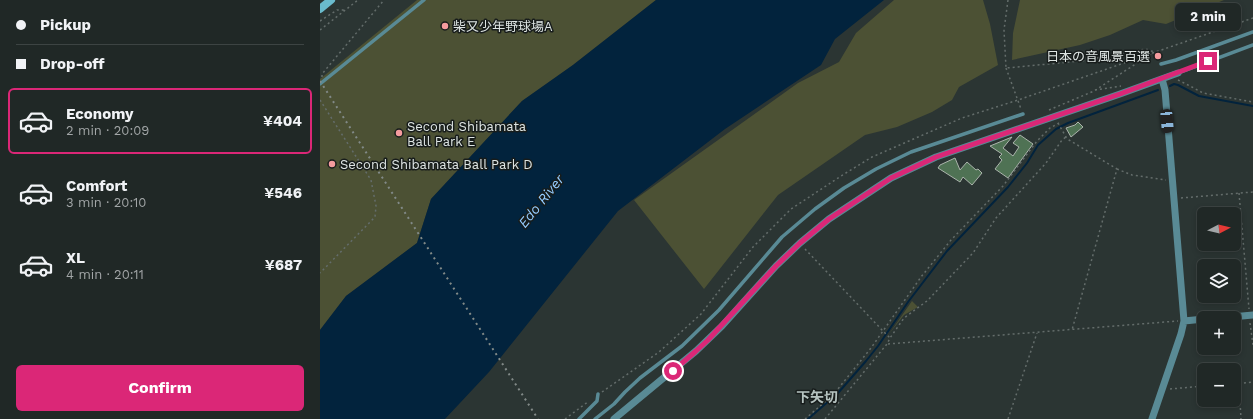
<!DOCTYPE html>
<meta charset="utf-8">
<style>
:root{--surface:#202826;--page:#2d3432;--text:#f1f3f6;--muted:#a2a6a7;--line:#3d4443;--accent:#db2777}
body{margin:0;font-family:"Work Sans","Noto Sans JP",sans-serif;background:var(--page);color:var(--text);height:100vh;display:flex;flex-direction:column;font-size:15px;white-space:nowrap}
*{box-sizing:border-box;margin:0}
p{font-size:13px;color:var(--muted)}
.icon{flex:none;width:22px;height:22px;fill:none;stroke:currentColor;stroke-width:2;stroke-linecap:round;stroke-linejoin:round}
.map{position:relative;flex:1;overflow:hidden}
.sheet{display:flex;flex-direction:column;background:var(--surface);width:320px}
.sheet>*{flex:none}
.hud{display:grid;align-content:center;height:88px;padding:0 16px;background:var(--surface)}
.needle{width:26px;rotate:83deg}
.fabs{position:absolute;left:877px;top:207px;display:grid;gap:8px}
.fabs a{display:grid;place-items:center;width:44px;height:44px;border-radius:6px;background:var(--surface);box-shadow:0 2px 6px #0003,0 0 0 1px var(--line);font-size:20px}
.end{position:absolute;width:18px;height:18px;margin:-9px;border:5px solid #db2777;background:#fff;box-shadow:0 0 0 2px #fff}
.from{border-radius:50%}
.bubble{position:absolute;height:28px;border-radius:6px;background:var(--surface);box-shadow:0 2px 6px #0003,0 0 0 1px var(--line);font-size:13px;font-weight:700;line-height:28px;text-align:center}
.car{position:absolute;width:12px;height:24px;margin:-12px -6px;border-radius:5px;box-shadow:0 0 3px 1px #0007;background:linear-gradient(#222 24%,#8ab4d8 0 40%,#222 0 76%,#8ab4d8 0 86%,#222 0)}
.hud b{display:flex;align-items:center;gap:14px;height:38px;font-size:15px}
.hud b+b{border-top:1px solid var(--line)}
.hud i{width:10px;height:10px;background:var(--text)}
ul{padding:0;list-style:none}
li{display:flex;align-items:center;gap:12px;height:66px;margin:0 8px 6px;padding:0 8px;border:2px solid transparent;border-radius:6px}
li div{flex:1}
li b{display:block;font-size:15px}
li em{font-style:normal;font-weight:700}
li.active{border-color:var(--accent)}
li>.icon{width:36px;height:36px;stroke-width:1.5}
.primary-button{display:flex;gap:8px;margin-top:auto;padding:8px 16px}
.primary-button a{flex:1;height:46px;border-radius:6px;background:var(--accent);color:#fff;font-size:16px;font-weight:700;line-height:46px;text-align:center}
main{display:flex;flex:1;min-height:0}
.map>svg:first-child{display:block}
.green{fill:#4c5134}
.water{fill:#02233d}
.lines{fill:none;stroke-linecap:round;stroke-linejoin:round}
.stream{stroke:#02233d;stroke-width:2}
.building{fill:#4f7254;stroke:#abb4ac}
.path{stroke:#646d6b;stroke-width:1.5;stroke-dasharray:2 3;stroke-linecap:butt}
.lane{stroke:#598a95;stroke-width:3.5}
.street{stroke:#598a95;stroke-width:7}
.secondary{stroke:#6abbcd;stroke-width:8}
.rail{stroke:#828a88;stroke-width:2;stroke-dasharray:2 4;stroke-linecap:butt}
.route{stroke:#db2777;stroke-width:5}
.poi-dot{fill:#f59b9e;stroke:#171c1b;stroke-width:1.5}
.labels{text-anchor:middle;stroke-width:3;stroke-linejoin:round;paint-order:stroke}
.poi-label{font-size:13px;fill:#dee5e3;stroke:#171c1b;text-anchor:start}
.water-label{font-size:14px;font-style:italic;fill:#94ccff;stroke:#171c1b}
.neighbourhood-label{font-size:14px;font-weight:bold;fill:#b5c2bf;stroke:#171c1b}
</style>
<main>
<section class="sheet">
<div class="hud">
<b><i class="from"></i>Pickup</b>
<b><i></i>Drop-off</b>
</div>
<ul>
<li class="active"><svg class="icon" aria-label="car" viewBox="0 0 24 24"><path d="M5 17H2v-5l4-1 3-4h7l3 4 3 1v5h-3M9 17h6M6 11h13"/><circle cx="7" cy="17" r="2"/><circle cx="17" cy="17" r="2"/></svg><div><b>Economy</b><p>2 min · 20:09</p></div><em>¥404</em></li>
<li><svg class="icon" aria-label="car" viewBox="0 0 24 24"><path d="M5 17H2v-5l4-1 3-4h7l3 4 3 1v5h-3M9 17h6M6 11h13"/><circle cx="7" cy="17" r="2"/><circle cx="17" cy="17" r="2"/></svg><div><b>Comfort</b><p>3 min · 20:10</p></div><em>¥546</em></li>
<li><svg class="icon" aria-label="car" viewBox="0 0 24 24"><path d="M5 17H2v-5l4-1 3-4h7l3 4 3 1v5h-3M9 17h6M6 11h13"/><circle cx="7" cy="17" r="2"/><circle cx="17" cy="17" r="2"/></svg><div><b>XL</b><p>4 min · 20:11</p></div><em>¥687</em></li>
</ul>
<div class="primary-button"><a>Confirm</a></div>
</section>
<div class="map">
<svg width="933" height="419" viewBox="0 0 933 419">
<rect width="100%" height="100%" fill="#2b3533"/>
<!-- green -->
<path class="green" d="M97,0H336L253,65L202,101L111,199L97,243L26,296L0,330V79Z
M574,0H663L670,24L678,65L639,87L632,100L612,112L577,127L545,135L458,195L384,289L314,200L478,83L519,62L536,33Z
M700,0H904L846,24L823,20L790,35L760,45L692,60L693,33Z
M592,301L598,307L584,315L569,334Z"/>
<!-- water -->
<path class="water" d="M336,0H564L515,39L501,65L405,129L298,211L169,372L125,419H0V330L26,296L97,243L111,199L202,101L253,65Z"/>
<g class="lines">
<!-- stream -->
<path class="stream" d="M850,86L854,84L858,85L879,96L933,106
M488,419L518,393L546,361L558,346L588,302L627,251L688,187L707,163L718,145L736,129L748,123L838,90"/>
</g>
<!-- building -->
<path class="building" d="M758,122L763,127L751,137L746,128L755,125Z
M700,135L713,144L688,178L675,169L682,160L679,157L682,154L670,146L692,137L683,148L693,156L699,147L693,143Z
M635,158L640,170L647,162L656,170L658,169L662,173L652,185L643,177L640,182L618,168L620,165Z"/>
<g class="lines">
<!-- path -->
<path class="path" d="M688,0L684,30L686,68L761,61L826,49L834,52
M0,21L17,10H26
M0,30L38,0
M837,51L840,59
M686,68L701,109
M2,77V74L64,0
M858,80L870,86L883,93L933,102
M775,90L801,86
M0,100L51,180L56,206L55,217L0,273
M729,110L774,91L831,54
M738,123L746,137L749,140L797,169L752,330
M797,169L812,175L846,180
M919,193L929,309
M861,198L933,192
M485,249L563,331L570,338
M930,323L933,345
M568,344L858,321
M919,383L921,419
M914,384L933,382
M850,389L884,386
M282,392L339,352L381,314L433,247L471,209L521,176L552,157L642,118L698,100L933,18
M245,419L269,401
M485,419L513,395L551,348L601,277L631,240L683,186L717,141L730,128L739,123
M505,419L567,344L570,338L584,318L607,301L653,253L676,218L726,163L742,140L746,137
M688,419L717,333"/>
<!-- lane -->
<path class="lane" d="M841,64L856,60L933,32
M858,73L933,45
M0,84L104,0
M259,419L277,401L278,394
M275,419L294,404L305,392L320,378L362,346L399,310L462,237L495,209L524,188L556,169L591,152L703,114"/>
<!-- street -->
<path class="street" d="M901,318L933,315
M864,321L884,319
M294,419L376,351L402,326L456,266L480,243L509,219L571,178L616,157L800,94L858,73
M832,419L861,334L864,321L845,90L842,79"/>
<!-- secondary -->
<path class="secondary" d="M0,9L11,0"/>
<!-- rail -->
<path class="rail" d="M0,81L218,419"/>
</g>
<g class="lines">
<!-- route -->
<path class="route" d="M353,371L376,351L388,340L456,266L480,243L509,219L571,178L616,157L800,94L888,61"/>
</g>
<!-- markers -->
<g class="poi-dot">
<circle cx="125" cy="26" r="4"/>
<circle cx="838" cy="56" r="4"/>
<circle cx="79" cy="133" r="4"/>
<circle cx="12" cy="164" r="4"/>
</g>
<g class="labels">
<!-- poi labels -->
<g class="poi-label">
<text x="133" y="31">柴又少年野球場A</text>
<text x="830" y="61" text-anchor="end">日本の音風景百選</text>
<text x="87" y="131">Second Shibamata<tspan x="87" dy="15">Ball Park E</tspan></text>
<text x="20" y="169">Second Shibamata Ball Park D</text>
</g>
<!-- water labels -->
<g class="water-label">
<text transform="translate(221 201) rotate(-51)" y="5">Edo River</text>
</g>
<!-- neighbourhood labels -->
<g class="neighbourhood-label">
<text x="497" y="402">下矢切</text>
</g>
</g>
</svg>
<div class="fabs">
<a><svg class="needle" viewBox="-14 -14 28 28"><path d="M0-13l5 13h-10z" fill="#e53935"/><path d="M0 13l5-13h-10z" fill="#a2a6a7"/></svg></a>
<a><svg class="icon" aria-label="layers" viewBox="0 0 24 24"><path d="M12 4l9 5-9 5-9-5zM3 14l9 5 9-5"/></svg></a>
<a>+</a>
<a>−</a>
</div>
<i class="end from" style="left:353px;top:371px"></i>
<i class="end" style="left:888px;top:61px"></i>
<div class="bubble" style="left:855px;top:3px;width:66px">2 min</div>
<i class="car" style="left:847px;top:121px;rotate:175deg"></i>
</div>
</main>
